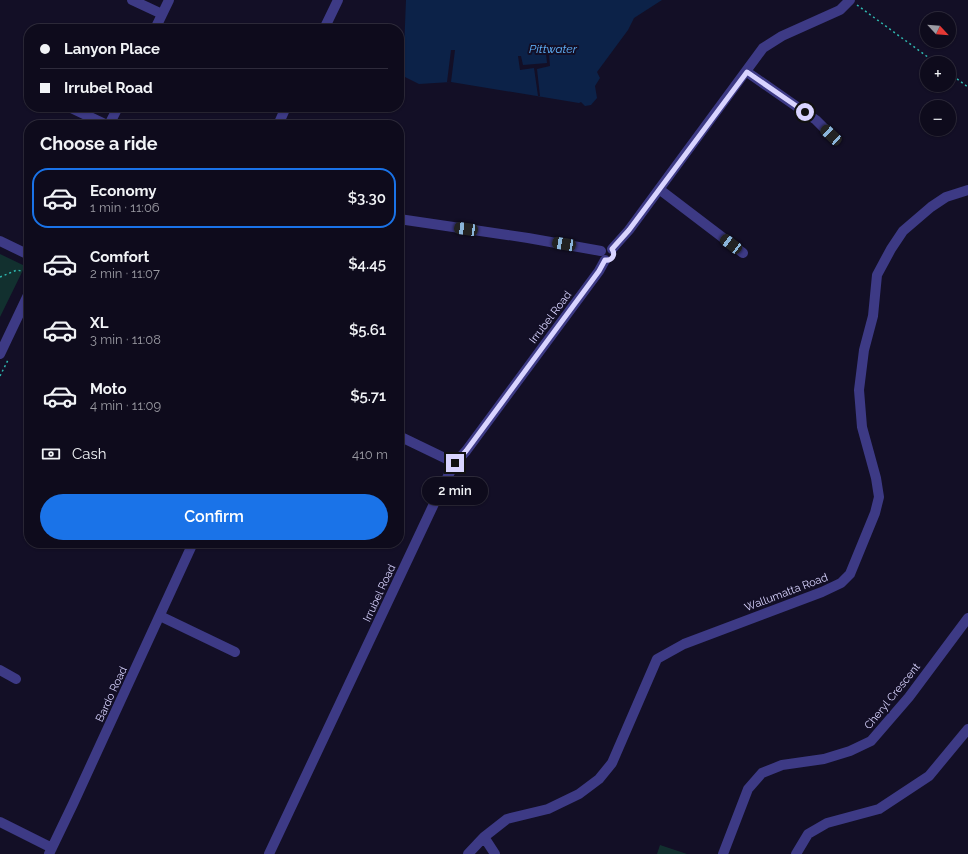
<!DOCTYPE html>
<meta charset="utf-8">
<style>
:root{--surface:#0e0b1c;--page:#171425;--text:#f1f3f6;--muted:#9b9ba3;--line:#2e2b3b;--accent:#1a73e8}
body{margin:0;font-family:Raleway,sans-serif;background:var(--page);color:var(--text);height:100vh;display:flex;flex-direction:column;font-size:15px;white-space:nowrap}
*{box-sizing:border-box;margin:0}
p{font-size:13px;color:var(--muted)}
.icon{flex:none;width:22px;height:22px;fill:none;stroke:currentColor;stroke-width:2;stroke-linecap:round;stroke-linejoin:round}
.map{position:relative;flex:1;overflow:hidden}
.details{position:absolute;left:24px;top:120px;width:380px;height:428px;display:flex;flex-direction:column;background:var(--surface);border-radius:16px;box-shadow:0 1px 3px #0004,0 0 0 1px var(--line)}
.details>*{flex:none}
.top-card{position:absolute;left:24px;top:24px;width:380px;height:88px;border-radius:16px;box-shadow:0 1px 3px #0004,0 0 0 1px var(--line);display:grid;align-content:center;height:88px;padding:0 16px;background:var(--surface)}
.needle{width:26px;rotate:116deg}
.tools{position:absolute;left:920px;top:12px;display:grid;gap:8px}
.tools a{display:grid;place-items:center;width:36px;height:36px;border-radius:50%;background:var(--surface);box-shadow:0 1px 3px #0004,0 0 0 1px var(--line);font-size:20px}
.end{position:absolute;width:18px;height:18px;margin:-9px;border:5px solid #d9d4ff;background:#111;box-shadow:0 0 0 2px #111}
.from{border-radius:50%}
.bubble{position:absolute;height:28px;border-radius:14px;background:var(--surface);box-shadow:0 1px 3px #0004,0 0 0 1px var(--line);font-size:13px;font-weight:600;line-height:28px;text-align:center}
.car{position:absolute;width:12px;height:24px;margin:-12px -6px;border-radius:5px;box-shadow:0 0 3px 1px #0007;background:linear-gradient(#222 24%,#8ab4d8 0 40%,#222 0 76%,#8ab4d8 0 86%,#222 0)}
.top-card b{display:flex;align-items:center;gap:14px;height:38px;font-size:15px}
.top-card b+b{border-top:1px solid var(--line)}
.top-card i{width:10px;height:10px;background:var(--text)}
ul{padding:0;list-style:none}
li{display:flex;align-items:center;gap:12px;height:60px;margin:0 8px 6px;padding:0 8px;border:2px solid transparent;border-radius:16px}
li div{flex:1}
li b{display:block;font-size:15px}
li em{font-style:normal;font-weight:600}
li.selected{border-color:var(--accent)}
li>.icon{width:36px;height:36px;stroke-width:1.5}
h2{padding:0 16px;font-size:18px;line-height:48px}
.pay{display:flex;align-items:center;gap:10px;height:44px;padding:0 16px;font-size:15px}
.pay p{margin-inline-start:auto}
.cta{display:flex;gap:8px;margin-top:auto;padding:8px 16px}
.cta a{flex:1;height:46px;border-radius:24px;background:var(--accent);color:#fff;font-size:16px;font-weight:600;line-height:46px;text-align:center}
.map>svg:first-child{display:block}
.green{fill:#12302f}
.water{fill:#0c2248}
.pier{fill:#130f26}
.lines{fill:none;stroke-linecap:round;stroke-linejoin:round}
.path{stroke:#2fb8b0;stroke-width:1.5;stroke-dasharray:2 3;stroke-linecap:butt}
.minor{stroke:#3d3a85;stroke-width:10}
.route{stroke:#d9d4ff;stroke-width:5}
.labels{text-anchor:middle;stroke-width:4;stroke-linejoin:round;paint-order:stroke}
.street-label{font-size:11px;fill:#d9d4ff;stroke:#130f26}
.water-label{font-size:12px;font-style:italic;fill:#62b6ff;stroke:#130f26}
</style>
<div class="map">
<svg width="968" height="854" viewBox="0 0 968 854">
<rect width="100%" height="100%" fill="#130f26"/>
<!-- green -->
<path class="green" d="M0,254L25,266L0,317Z
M660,845L687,854H657Z"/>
<!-- water -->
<path class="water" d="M406,0H662L634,18L628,30L597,72L600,78L595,86L597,98L591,105L585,106L581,102L579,103L451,82L419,84L405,77L404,50Z"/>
<!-- pier -->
<path class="pier" d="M451,50H455L451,82H447Z
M546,54H549L550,66L537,69L540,96H538L534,68L520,70L518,56H521L523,65L547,63Z"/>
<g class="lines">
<!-- path -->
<path class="path" d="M857,5L936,63
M949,73L968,87
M0,277L17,270L29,273
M0,376L8,360"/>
<!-- minor -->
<path class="minor" d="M132,0L162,14
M155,29L169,0
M324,29L338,0
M747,72L816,120L831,135
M69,107L107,125
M109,125L118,107
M278,125L286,107
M659,189L743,253
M399,219L528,238L601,251
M0,241L29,255
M612,249L629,230L763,48L782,36L840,10L850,0
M0,354L29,293
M399,436L455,463
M160,616L235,652
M0,670L16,679
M0,822L52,848
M484,837L495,854
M49,854L73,804L193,543
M269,854L440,491L455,463L466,451L599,271L605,260
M468,854L484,837L507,819L548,809L579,794L599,779L612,763L657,659L684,644L822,592L841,583L850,574L875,513L879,497L876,478L862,427L859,390L864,350L873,316L877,275L891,249L903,231L931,207L946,197L968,190
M723,854L748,789L762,773L782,765L824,759L850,751L871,741L909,697L968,618
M796,854L808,834L827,823L879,809L929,776L968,729"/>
</g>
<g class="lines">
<!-- route -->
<path class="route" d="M455,463L466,451L599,271L605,260C612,261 616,255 612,249L629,230L747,72L805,112"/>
</g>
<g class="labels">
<!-- street labels -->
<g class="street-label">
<text transform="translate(550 317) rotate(-53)" y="4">Irrubel Road</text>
<text transform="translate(786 592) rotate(-21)" y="4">Wallumatta Road</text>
<text transform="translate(379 593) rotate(-65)" y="4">Irrubel Road</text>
<text transform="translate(111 694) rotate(-65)" y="4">Bardo Road</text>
<text transform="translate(892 696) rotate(-51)" y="4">Cheryl Crescent</text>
</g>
<!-- water labels -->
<g class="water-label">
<text x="553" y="53">Pittwater</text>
</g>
</g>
</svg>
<div class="tools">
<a><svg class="needle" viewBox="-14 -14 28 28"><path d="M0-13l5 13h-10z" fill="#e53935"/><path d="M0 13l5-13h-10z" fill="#9b9ba3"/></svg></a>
<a>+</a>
<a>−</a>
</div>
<i class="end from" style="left:805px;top:112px"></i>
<i class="end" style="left:455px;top:463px"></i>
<div class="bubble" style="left:422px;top:477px;width:66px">2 min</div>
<i class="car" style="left:831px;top:135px;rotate:313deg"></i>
<i class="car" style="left:466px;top:229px;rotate:278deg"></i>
<i class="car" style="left:564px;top:244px;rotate:280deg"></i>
<i class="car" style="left:731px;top:244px;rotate:307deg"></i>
<div class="top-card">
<b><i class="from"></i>Lanyon Place</b>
<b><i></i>Irrubel Road</b>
</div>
<section class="details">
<h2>Choose a ride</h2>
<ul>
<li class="selected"><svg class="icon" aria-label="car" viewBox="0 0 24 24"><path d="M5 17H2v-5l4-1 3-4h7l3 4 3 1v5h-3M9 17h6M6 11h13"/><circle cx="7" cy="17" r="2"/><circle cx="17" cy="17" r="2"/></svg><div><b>Economy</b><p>1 min · 11:06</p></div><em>$3.30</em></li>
<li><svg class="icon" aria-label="car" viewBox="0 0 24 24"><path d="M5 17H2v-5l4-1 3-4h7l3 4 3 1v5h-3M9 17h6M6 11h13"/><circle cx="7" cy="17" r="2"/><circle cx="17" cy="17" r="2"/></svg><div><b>Comfort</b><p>2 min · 11:07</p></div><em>$4.45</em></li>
<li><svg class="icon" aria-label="car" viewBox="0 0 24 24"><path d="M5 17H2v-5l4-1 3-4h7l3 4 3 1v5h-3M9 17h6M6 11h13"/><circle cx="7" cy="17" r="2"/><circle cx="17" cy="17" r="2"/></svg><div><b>XL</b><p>3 min · 11:08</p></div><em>$5.61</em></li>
<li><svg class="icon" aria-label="car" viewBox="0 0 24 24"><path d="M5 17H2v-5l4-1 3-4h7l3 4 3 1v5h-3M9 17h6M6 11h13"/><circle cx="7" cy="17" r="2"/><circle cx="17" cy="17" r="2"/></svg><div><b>Moto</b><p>4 min · 11:09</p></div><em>$5.71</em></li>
</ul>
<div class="pay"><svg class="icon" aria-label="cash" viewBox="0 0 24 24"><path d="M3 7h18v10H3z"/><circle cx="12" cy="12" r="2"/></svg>Cash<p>410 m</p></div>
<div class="cta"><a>Confirm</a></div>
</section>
</div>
